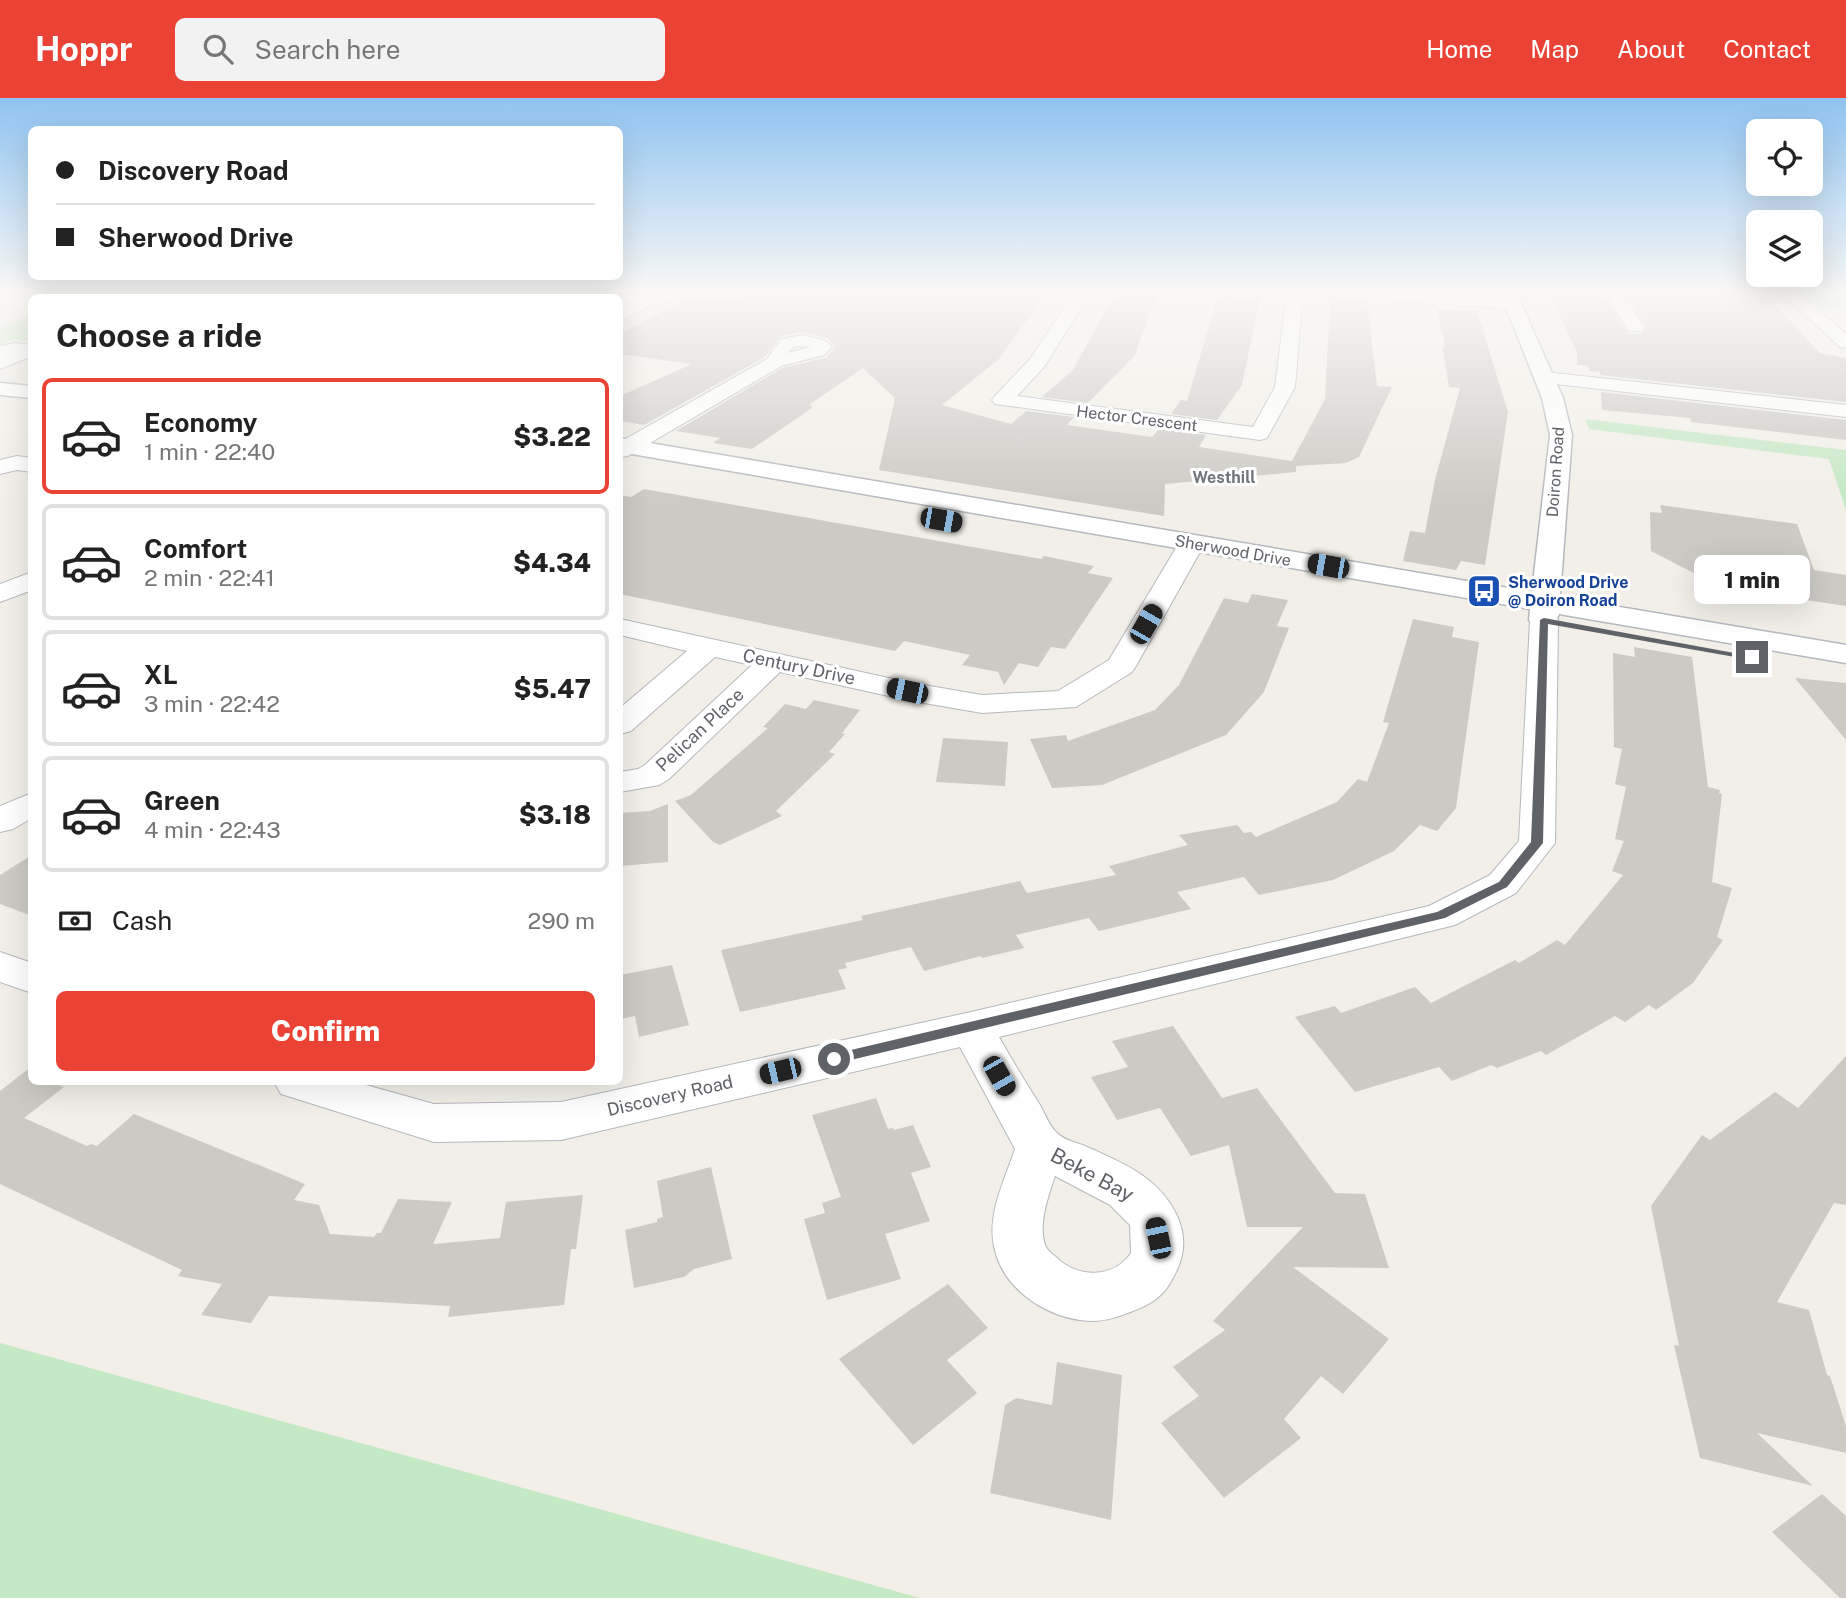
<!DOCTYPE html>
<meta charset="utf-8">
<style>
:root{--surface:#fff;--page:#f2f2f2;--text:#222;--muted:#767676;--line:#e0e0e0;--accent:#ea4335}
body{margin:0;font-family:"Public Sans",sans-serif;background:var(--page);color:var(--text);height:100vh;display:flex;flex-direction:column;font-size:26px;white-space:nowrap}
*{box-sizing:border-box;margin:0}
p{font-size:23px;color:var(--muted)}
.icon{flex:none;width:38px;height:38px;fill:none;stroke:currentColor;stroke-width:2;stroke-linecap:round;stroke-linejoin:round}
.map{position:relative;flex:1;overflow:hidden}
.side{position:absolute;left:28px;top:196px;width:595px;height:791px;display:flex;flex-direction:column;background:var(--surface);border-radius:10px;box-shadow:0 7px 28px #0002}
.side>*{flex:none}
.guide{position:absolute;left:28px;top:28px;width:595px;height:154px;border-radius:10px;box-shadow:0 7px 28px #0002;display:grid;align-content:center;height:154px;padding:0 28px;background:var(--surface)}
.controls{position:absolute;left:1746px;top:21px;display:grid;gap:14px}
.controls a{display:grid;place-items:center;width:77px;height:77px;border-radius:10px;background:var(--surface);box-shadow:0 7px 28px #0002;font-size:35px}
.end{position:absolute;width:32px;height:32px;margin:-16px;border:9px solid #5f6368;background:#fff;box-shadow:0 0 0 4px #fff}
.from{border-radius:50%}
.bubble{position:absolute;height:49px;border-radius:10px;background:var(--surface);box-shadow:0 7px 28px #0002;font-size:23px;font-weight:800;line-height:49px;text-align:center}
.car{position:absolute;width:21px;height:42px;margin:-21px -10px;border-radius:9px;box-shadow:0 0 5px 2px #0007;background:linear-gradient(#222 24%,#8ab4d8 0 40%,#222 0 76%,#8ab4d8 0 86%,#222 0)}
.guide b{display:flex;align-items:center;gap:24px;height:66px;font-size:26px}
.guide b+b{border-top:2px solid var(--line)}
.guide i{width:18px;height:18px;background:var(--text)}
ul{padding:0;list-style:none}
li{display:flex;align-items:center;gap:21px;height:116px;margin:0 14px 10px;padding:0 14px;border:4px solid var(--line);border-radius:10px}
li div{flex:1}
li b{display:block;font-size:26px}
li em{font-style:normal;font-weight:800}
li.selected{border-color:var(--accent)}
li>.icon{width:63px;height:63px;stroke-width:1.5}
h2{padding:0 28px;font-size:32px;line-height:84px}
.pay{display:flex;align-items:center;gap:18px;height:77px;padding:0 28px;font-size:26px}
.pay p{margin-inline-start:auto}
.action{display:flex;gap:14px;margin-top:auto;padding:14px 28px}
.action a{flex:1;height:80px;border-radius:10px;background:var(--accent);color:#fff;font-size:28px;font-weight:800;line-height:80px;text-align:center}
header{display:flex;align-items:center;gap:42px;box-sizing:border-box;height:98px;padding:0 35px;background:var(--accent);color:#fff}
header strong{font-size:33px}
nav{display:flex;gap:38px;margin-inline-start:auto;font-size:24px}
.search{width:490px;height:63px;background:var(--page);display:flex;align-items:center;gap:18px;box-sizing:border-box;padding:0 24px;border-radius:10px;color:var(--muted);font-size:26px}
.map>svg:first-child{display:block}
.green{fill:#c5e8c5}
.building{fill:#cccac5}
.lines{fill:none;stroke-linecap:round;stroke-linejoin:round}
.minor-casing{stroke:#b5b8bc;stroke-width:2}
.tertiary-casing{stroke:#b5b8bc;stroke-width:3}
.minor{fill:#fff;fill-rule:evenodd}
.tertiary{fill:#fff;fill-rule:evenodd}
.route{fill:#5f6368}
.labels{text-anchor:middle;stroke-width:6;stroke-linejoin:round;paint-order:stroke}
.far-street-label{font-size:16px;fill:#5f6368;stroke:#fff}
.far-neighbourhood-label{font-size:16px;font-weight:bold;fill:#70757a;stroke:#fff}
.far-transit-label{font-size:16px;font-weight:bold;fill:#164399;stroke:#fff;text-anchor:start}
.street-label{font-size:18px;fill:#5f6368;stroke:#fff}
.near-street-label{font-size:21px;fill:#5f6368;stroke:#fff}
</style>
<header>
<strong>Hoppr</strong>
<div class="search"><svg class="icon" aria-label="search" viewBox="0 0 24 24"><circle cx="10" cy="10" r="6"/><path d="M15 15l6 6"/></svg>Search here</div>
<nav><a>Home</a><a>Map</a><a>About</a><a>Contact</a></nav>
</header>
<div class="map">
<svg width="1846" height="1500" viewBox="0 0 1846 1500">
<rect width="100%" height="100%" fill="#f1efe8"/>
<!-- green -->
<path class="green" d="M99,194H238L223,200L83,199Z
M1798,194H1846V211L1816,209Z
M31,218V243L11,242L0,246V230Z
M1585,321L1846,352V412L1829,361L1589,331Z
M0,1245L920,1500H0Z"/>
<!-- building -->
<path class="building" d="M827,193L1046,195L999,261L942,307L1011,326L1026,313L1074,319L1067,327L1152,339L1159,331L1206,337L1199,349L1292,363L1325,301L1330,204L1337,205V202L1367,204L1377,288L1392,289L1359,359L1346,365L1296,368V374L1165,386L1164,418L879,372L895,300L863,270L810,306L812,310L752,351L713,345L720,340L676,333L782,270L825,260L834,251V247L827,240L804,234L781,238L765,259L644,327L620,323V298L692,266L620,256V235L681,205L713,200Z
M1124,193H1158L1135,257L1088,305L1042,299L1073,272L1110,204L1117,205Z
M1554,193H1602L1629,236H1641L1647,229L1624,193H1762L1820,255L1846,260V304L1600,277V274L1589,273V268L1577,267V254L1553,204L1560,205Z
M1218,197L1260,200L1242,287L1217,322L1171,316L1181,302L1187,303Z
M1437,211L1477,213L1508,314L1485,467L1461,463L1456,472L1403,463L1410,433L1425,435L1435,382L1460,290L1449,289L1442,247L1445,248Z
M1601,294L1846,322V342L1691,324L1690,320L1602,312Z
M644,391L1041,461L1044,458L1094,468L1088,475L1113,480L1065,551L1051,549L1038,569L1019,565L1004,587L998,574L962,567L970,557L904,543L895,553L620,496V397L631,399Z
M1660,407L1797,426L1814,472L1846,477V508L1723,490L1651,453L1650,414L1662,415Z
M1252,496L1288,502L1277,528L1289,530L1264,594L1226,637L1102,687L1052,690L1030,641L1066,637L1068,643L1155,612L1179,587L1224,500L1248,505Z
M1413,521L1454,529L1452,539L1479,544L1456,710L1437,733L1420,727L1394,753L1333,782L1259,797L1244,779L1177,794L1191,811L1099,833L1089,820L1016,837L1024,850L982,860L981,858L924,873L911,849L845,865L847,870L838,872L846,891L740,914L721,852L863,822L861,818L1020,783L1027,795L1116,777L1109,768L1188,747L1179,737L1237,727L1244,735L1251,734L1256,739L1337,704L1358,681L1367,684L1389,625L1383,624Z
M1634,549L1692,559L1708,689L1720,692L1719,695L1722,696L1712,784L1732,790L1717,839L1723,842L1693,885L1656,912L1649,907L1625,924L1615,918L1546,957L1541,953L1497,970L1491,967L1452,983L1439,969L1355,994L1295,919L1335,908L1341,915L1415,889L1431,905L1515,862L1519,865L1557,842L1565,847L1623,777L1612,773L1624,743L1615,741L1626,689L1615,686L1622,651L1614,649L1613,555L1635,559Z
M1795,580L1846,585V642Z
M814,602L860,612L842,635L845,636L829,654L835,656L776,713L782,718L720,747L713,744L675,703L691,697L768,630L763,629L785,606L806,611Z
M943,640L1008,644L1005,688L936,684Z
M668,706V764L620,768V715L650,713Z
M32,757V818L0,806V777Z
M672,867L689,927L639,939L635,918L620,921V877Z
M1173,928L1222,1000L1257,990L1335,1095L1365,1096L1389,1170L1293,1169L1389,1241L1343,1296L1321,1278L1284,1321L1301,1340L1224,1400L1161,1325L1199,1298L1173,1269L1225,1232L1213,1223L1303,1129H1247L1229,1047L1191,1058L1160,1010L1117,1022L1091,979L1128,969L1112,943Z
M1846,958V1107L1834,1105L1777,1204L1809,1212L1827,1277L1830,1278L1846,1328V1355L1757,1335L1813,1388L1700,1360L1674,1247L1679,1248L1651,1108L1702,1037L1710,1042L1775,994L1798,1010Z
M27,972L32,974V984H52L64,989L24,1020L87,1048L91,1046L97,1048L134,1016L305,1086L294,1102L319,1107L330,1136L374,1139L377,1135H381L398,1101L452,1104L433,1146L500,1140L506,1104L583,1097L576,1151H571L564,1207L448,1219L450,1208L269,1198L251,1225L201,1217L222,1186L178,1178L182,1172L0,1086V993Z
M876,1000L888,1031L893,1030L894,1032L913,1027L931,1069L911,1075L930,1123L885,1136L901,1181L827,1202L804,1121L825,1115L822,1105L841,1099L812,1017Z
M711,1069L732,1161L694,1171L684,1179L634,1190L625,1132L657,1124V1121L663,1119L657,1083Z
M948,1186L988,1230L947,1262L977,1295L913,1347L839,1261Z
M1057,1264L1122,1277L1111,1422L990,1395L1005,1307L1016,1300L1052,1307Z
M1822,1396L1846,1418V1500H1840L1772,1434Z"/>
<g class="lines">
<!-- minor casing -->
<g class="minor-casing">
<path id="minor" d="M0,194H14L12,197L0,200Z
M569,194H611L649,198L677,194H710L702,199L653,207L620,222V211L631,206L620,204V200L571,197Z
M1075,194H1091L1044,269L1017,298L1253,329L1275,289L1287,194H1303L1295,289L1267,340L1260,342L995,306L992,302L995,298L1030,261Z
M1319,194H1393L1512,201L1520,206L1512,211L1327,199Z
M1605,194H1621L1644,229L1641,233H1629Z
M1781,194H1798L1846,236V250L1840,249Z
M803,237L826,243L832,249L824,257L781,268L628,358L620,359V344L767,261L781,241ZM794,248L811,249L787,255Z
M15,245L32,247V258L0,271V248Z
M1545,274L1846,307V319L1538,284L1535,280Z
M17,358L32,360V374L17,372L0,376V362Z
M1192,437L1201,440L1205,445L1136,568L1132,574L1076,609L982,615L907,602L780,574L669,681L659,687L620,694V674L638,671L645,667L752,567L715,559L631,633L620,636V610L687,553L620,537V521L907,584L982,597L1058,593L1109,562L1179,445L1183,440Z
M32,474V492L0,504V486Z
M1544,514L1554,516L1558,522L1555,745L1516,795L1455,827L999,939C1012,962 1026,985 1040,1007C1045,1016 1049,1027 1056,1034C1063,1042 1075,1044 1085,1048C1123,1065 1160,1079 1178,1120C1188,1144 1183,1164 1170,1185C1162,1200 1148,1207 1133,1213C1120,1218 1107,1223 1092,1223C1049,1222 1002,1192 994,1148C987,1116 1005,1081 1015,1051L960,949L561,1042L434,1044L281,996L274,984H355L434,1006L561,1004L971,914L1429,808L1490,777L1519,743L1530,522L1534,516ZM1055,1078L1110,1107L1130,1127L1131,1155C1113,1181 1077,1180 1056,1159C1052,1156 1047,1152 1045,1147C1038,1126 1048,1099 1055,1078Z
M32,695V720L13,731L0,734V708Z
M0,854L32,865V895L0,884Z"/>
</g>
<!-- tertiary casing -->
<g class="tertiary-casing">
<path id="tertiary" d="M1500,194H1516L1563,300L1572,337L1560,499L1846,547V565L1559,516L1554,528L1544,531L1534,528L1529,522L1530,511L620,354V340L1532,494L1550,337L1542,300Z
M0,285L32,288V300L0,297Z"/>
</g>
<!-- minor -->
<use href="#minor" class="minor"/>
<!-- tertiary -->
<use href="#tertiary" class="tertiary"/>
</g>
<!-- sky -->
<linearGradient id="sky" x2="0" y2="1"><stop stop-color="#8fc3f1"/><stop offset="0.48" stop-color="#f9f8f5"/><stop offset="1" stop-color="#f9f8f5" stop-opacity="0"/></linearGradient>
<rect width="1846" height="404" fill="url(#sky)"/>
<!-- route -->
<path class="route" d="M1544,520L1756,559L1752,562L1548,526L1543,745L1507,789L1445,820L834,966L830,965V957L834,956L1437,814L1499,784L1531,744L1540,522Z"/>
<!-- icons -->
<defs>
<g id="bus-square" transform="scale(1.75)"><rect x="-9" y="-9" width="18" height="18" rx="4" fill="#1a4fb4" stroke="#fff"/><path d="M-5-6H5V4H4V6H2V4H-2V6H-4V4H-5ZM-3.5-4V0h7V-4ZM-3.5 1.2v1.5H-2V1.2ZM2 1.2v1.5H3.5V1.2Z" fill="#fff"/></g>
</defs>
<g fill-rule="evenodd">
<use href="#bus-square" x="1484" y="493"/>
</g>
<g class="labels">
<!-- far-street labels -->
<g class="far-street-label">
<text transform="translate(1137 320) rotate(7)" y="6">Hector Crescent</text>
<text transform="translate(1555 374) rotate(-86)" y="6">Doiron Road</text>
<text transform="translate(1233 452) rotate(10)" y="6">Sherwood Drive</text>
</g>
<!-- far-neighbourhood labels -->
<g class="far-neighbourhood-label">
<text x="1224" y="385">Westhill</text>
</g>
<!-- far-transit labels -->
<g class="far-transit-label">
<text x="1508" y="490">Sherwood Drive<tspan x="1508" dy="18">@ Doiron Road</tspan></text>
</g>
<!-- street labels -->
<g class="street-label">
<text transform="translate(799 569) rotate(12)" y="6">Century Drive</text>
<text transform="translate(700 632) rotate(-43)" y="6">Pelican Place</text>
<text transform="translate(670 998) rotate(-13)" y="6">Discovery Road</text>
</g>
<!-- near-street labels -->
<g class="near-street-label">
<text transform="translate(1092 1077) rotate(28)" y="7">Beke Bay</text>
</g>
</g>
</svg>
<div class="controls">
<a><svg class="icon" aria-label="locate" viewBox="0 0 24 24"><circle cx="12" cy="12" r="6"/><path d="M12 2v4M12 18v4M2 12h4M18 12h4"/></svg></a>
<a><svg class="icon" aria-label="layers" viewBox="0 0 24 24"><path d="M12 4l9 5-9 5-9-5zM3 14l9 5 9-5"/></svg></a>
</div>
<i class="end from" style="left:834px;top:961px"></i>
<i class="end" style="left:1752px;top:559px"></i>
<div class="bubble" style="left:1694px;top:457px;width:116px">1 min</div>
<i class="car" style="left:941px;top:422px;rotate:100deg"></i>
<i class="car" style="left:1328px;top:468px;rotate:280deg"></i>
<i class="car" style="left:1146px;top:526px;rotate:30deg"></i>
<i class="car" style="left:907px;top:593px;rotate:282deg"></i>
<i class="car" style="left:780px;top:973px;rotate:257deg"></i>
<i class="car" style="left:999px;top:978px;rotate:150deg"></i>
<i class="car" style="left:1158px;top:1140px;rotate:348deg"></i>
<div class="guide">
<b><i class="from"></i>Discovery Road</b>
<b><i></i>Sherwood Drive</b>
</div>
<section class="side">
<h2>Choose a ride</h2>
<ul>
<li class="selected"><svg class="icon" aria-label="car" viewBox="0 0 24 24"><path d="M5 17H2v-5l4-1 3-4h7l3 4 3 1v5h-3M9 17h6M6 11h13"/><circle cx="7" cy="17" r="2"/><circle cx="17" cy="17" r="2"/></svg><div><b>Economy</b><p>1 min · 22:40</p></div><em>$3.22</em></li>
<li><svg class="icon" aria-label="car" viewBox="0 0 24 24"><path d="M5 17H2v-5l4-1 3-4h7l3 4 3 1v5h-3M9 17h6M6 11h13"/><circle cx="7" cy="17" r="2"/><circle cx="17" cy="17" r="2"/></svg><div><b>Comfort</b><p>2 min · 22:41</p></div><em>$4.34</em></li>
<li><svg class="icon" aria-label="car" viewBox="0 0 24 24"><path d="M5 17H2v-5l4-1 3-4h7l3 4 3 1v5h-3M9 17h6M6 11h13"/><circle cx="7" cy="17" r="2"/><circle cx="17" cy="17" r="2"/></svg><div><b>XL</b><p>3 min · 22:42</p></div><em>$5.47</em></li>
<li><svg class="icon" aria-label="car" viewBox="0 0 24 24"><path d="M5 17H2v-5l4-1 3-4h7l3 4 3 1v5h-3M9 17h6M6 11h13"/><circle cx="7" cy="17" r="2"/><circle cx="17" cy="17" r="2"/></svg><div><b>Green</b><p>4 min · 22:43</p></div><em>$3.18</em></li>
</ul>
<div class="pay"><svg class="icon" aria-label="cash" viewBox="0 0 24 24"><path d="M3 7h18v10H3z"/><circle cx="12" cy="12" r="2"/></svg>Cash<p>290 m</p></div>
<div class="action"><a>Confirm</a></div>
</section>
</div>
